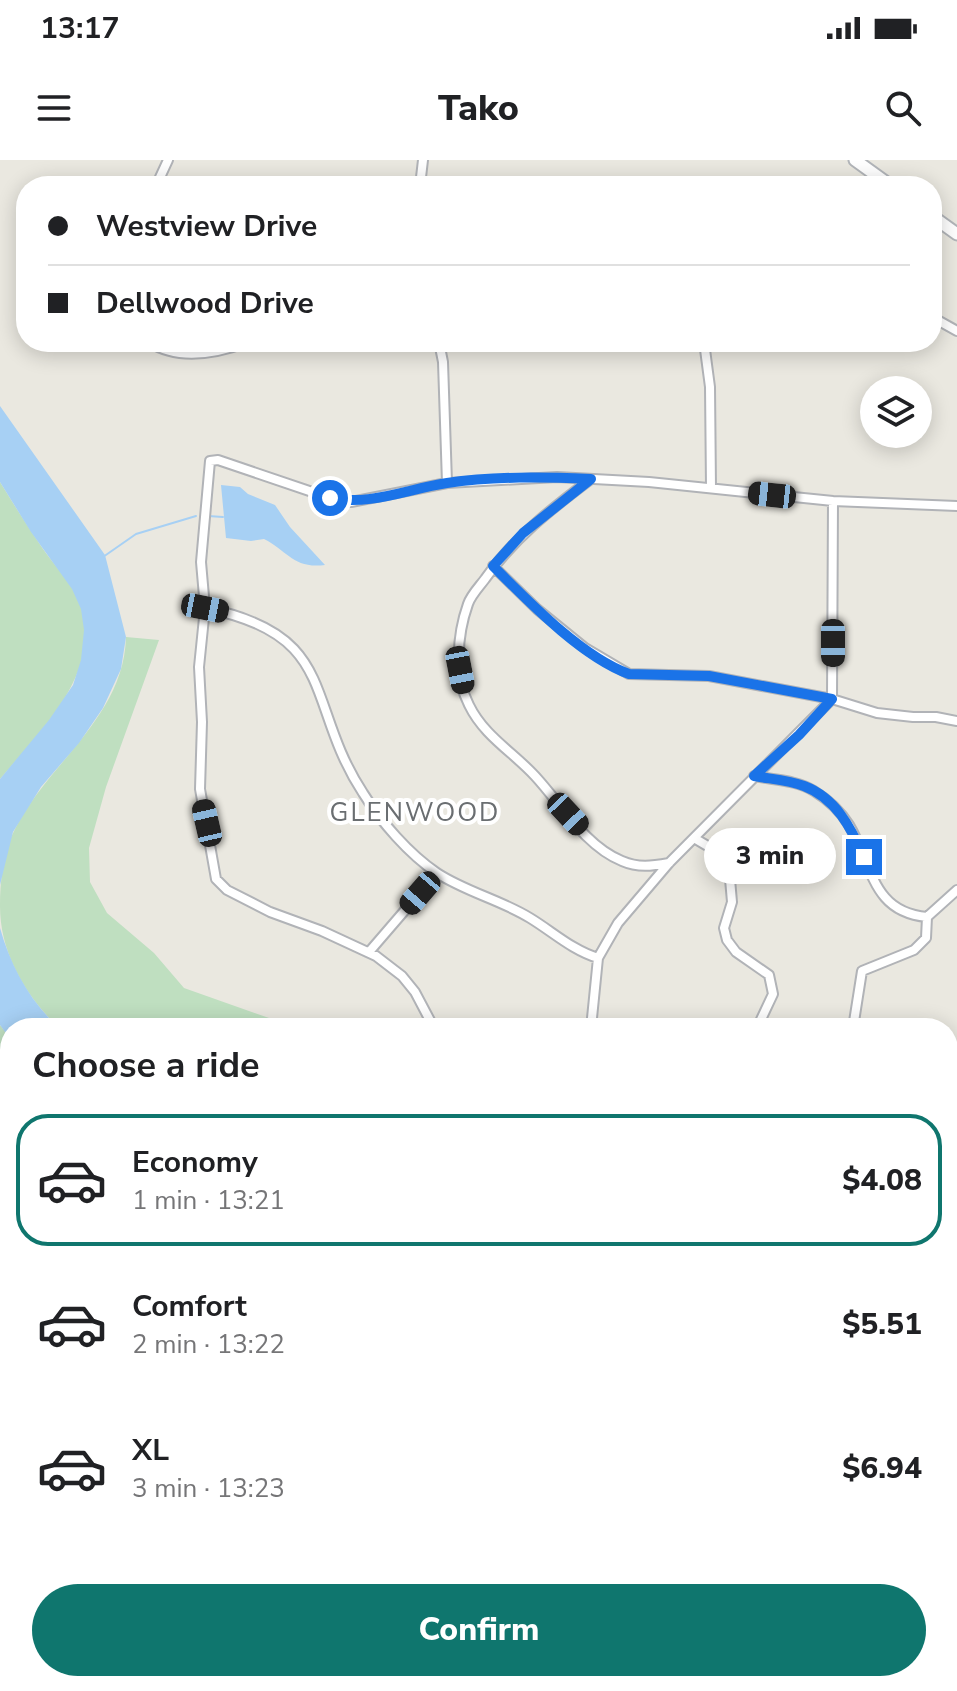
<!DOCTYPE html>
<meta charset="utf-8">
<style>
:root{--surface:#fff;--page:#f2f2f2;--text:#202124;--muted:#757577;--line:#e0e0e0;--accent:#0f766e}
body{margin:0;font-family:"Nunito Sans",sans-serif;background:var(--page);color:var(--text);height:100vh;display:flex;flex-direction:column;font-size:30px;white-space:nowrap}
*{box-sizing:border-box;margin:0}
p{font-size:26px;color:var(--muted)}
.icon{flex:none;width:44px;height:44px;fill:none;stroke:currentColor;stroke-width:2;stroke-linecap:round;stroke-linejoin:round}
.map{position:relative;flex:1;overflow:hidden}
.drawer{position:absolute;left:0px;top:858px;width:958px;height:674px;display:flex;flex-direction:column;background:var(--surface);border-radius:32px 32px 0 0;box-shadow:0 4px 20px #0003}
.drawer>*{flex:none}
.guide{position:absolute;left:16px;top:16px;width:926px;height:176px;border-radius:32px;box-shadow:0 4px 20px #0003;display:grid;align-content:center;height:176px;padding:0 32px;background:var(--surface)}
.buttons{position:absolute;left:860px;top:216px;display:grid;gap:16px}
.buttons a{display:grid;place-items:center;width:72px;height:72px;border-radius:50%;background:var(--surface);box-shadow:0 4px 20px #0003;font-size:40px}
.end{position:absolute;width:36px;height:36px;margin:-18px;border:10px solid #1a73e8;background:#fff;box-shadow:0 0 0 4px #fff}
.from{border-radius:50%}
.bubble{position:absolute;height:56px;border-radius:28px;background:var(--surface);box-shadow:0 4px 20px #0003;font-size:26px;font-weight:800;line-height:56px;text-align:center}
.car{position:absolute;width:24px;height:48px;margin:-24px -12px;border-radius:10px;box-shadow:0 0 6px 2px #0007;background:linear-gradient(#222 24%,#8ab4d8 0 40%,#222 0 76%,#8ab4d8 0 86%,#222 0)}
.guide b{display:flex;align-items:center;gap:28px;height:76px;font-size:30px}
.guide b+b{border-top:2px solid var(--line)}
.guide i{width:20px;height:20px;background:var(--text)}
ul{padding:0;list-style:none}
li{display:flex;align-items:center;gap:24px;height:132px;margin:0 16px 12px;padding:0 16px;border:4px solid transparent;border-radius:32px}
li div{flex:1}
li b{display:block;font-size:30px}
li em{font-style:normal;font-weight:800}
li.active{border-color:var(--accent)}
li>.icon{width:72px;height:72px;stroke-width:1.5}
h2{padding:0 32px;font-size:36px;line-height:96px}
.primary-button{display:flex;gap:16px;margin-top:auto;padding:16px 32px}
.primary-button a{flex:1;height:92px;border-radius:48px;background:var(--accent);color:#fff;font-size:32px;font-weight:800;line-height:92px;text-align:center}
.status{display:flex;justify-content:space-between;align-items:center;height:56px;padding:0 40px;background:var(--surface);direction:ltr}
.status svg{height:22px;fill:currentColor}
header{display:flex;justify-content:space-between;align-items:center;height:104px;padding:0 32px;background:var(--surface);font-size:36px;font-weight:800}
.map>svg:first-child{display:block}
.green{fill:#bfdfc0}
.water{fill:#a7d0f4}
.lines{fill:none;stroke-linecap:round;stroke-linejoin:round}
.stream{stroke:#a7d0f4;stroke-width:2}
.street-casing{stroke:#b1b3b7;stroke-width:12}
.secondary-casing{stroke:#b2b5b9;stroke-width:15}
.street{stroke:#fff;stroke-width:8}
.secondary{stroke:#fff;stroke-width:11}
.route{stroke:#1a73e8;stroke-width:10}
.labels{text-anchor:middle;stroke-width:8;stroke-linejoin:round;paint-order:stroke}
.neighbourhood-label{font-size:26px;letter-spacing:2px;fill:#6a6e71;stroke:#fff}
</style>
<div class="status"><b>13:17</b><svg viewBox="0 0 49 12"><path d="M0 12V9h3v3zM5 12V6h3v6zM10 12V3h3v9zM15 12V0h3v12zM26 1h20v11H26zM47 4h2v5h-2z"/></svg></div>
<header><svg class="icon" aria-label="menu" viewBox="0 0 24 24"><path d="M4 6h16M4 12h16M4 18h16"/></svg>Tako<svg class="icon" aria-label="search" viewBox="0 0 24 24"><circle cx="10" cy="10" r="6"/><path d="M15 15l6 6"/></svg></header>
<div class="map">
<svg width="957" height="1531" viewBox="0 0 957 1531">
<rect width="100%" height="100%" fill="#eae8e0"/>
<!-- green -->
<path class="green" d="M0,322C14,345 28,367 43,389C54,405 70,421 78,439C108,508 40,572 0,619Z
M126,477L159,480L106,627L89,688L90,722L107,753L154,793L184,828L269,858V868H59C25,835 0,793 0,746C0,721 3,691 15,669C48,603 124,557 126,477Z
M0,865L10,878V1186L0,1193Z
M948,1198L957,1200V1263L948,1257Z
M948,1298L957,1302V1387L948,1378Z
M10,1320V1522H244L243,1527L246,1526L245,1531H0V1331Z
M255,1522H317L309,1531H253Z
M421,1522H537L526,1531H429Z"/>
<!-- water -->
<path class="water" d="M0,246L105,395L126,477L121,509L103,548L79,583L41,627L13,672L0,725V619L49,560L73,525L81,500L84,470L81,449L72,429L31,372L0,322Z
M221,325L240,327L248,334L275,345L290,367L325,405C293,409 288,391 264,379L251,381L226,378Z
M0,768C11,807 30,841 59,868H10V879L0,865Z"/>
<g class="lines">
<!-- stream -->
<path class="stream" d="M208,356L223,357
M103,397L136,374L196,356
M0,985L10,981
M720,1522L721,1531
M196,1531L202,1522"/>
<!-- street casing -->
<g class="street-casing">
<path id="street" d="M156,26L168,0
M420,26L423,0
M932,157L957,171
M149,182C178,201 216,194 248,182
M439,182L443,202L447,323
M704,182L710,227L711,328
M591,319C551,349 514,378 485,419C479,427 471,435 468,444C457,475 454,516 469,545C484,576 513,592 535,616C561,644 585,686 622,701C638,708 652,706 669,703
M493,406L537,449L585,488L629,514L709,516L832,539L877,553L913,557H936L957,561
M205,448C340,475 304,543 363,633C381,662 409,694 437,713C466,732 501,740 530,758C553,772 572,790 598,798
M754,616C773,620 797,620 814,631C827,639 841,652 849,665C873,705 871,752 927,757
M694,678L716,691L730,719L732,742L724,768L727,780L736,792L769,815L773,834L757,868
M927,757L957,730
M369,792L437,713
M434,868L415,832L402,816L376,796L322,771L270,752L227,730L216,719L200,629L202,562L199,507L205,448L201,402L210,301L218,300L330,338L351,342L447,323L557,317L649,322L833,341L957,346
M591,868L598,798L618,763L669,703L832,539L833,341
M853,868L862,811L914,790L926,778L927,757
M948,938L957,930
M948,950L957,959
M948,1136L957,1140
M0,1223L10,1213
M375,1522L388,1531
M552,1522L558,1531
M774,1522V1531
M902,1522L904,1531
M249,1531L252,1522
M354,1531L369,1522"/>
</g>
<!-- secondary casing -->
<g class="secondary-casing">
<path id="secondary" d="M855,0L891,26
M932,56L957,74"/>
</g>
<!-- street -->
<use href="#street" class="street"/>
<!-- secondary -->
<use href="#secondary" class="secondary"/>
</g>
<g class="lines">
<!-- route -->
<path class="route" d="M330,338C370,346 407,329 447,323C494,316 544,317 591,319L523,373L493,406C529,442 582,497 629,514L709,516L832,539L799,575L754,616C770,619 789,620 804,626C836,638 851,668 864,697"/>
</g>
<g class="labels">
<!-- neighbourhood labels -->
<g class="neighbourhood-label">
<text x="415" y="661">GLENWOOD</text>
</g>
</g>
</svg>
<div class="buttons">
<a><svg class="icon" aria-label="layers" viewBox="0 0 24 24"><path d="M12 4l9 5-9 5-9-5zM3 14l9 5 9-5"/></svg></a>
</div>
<i class="end from" style="left:330px;top:338px"></i>
<i class="end" style="left:864px;top:697px"></i>
<div class="bubble" style="left:704px;top:668px;width:132px">3 min</div>
<i class="car" style="left:772px;top:335px;rotate:276deg"></i>
<i class="car" style="left:205px;top:448px;rotate:101deg"></i>
<i class="car" style="left:833px;top:483px;rotate:180deg"></i>
<i class="car" style="left:460px;top:510px;rotate:169deg"></i>
<i class="car" style="left:568px;top:654px;rotate:137deg"></i>
<i class="car" style="left:207px;top:663px;rotate:347deg"></i>
<i class="car" style="left:420px;top:733px;rotate:221deg"></i>
<div class="guide">
<b><i class="from"></i>Westview Drive</b>
<b><i></i>Dellwood Drive</b>
</div>
<section class="drawer">
<h2>Choose a ride</h2>
<ul>
<li class="active"><svg class="icon" aria-label="car" viewBox="0 0 24 24"><path d="M5 17H2v-5l4-1 3-4h7l3 4 3 1v5h-3M9 17h6M6 11h13"/><circle cx="7" cy="17" r="2"/><circle cx="17" cy="17" r="2"/></svg><div><b>Economy</b><p>1 min · 13:21</p></div><em>$4.08</em></li>
<li><svg class="icon" aria-label="car" viewBox="0 0 24 24"><path d="M5 17H2v-5l4-1 3-4h7l3 4 3 1v5h-3M9 17h6M6 11h13"/><circle cx="7" cy="17" r="2"/><circle cx="17" cy="17" r="2"/></svg><div><b>Comfort</b><p>2 min · 13:22</p></div><em>$5.51</em></li>
<li><svg class="icon" aria-label="car" viewBox="0 0 24 24"><path d="M5 17H2v-5l4-1 3-4h7l3 4 3 1v5h-3M9 17h6M6 11h13"/><circle cx="7" cy="17" r="2"/><circle cx="17" cy="17" r="2"/></svg><div><b>XL</b><p>3 min · 13:23</p></div><em>$6.94</em></li>
</ul>
<div class="primary-button"><a>Confirm</a></div>
</section>
</div>
